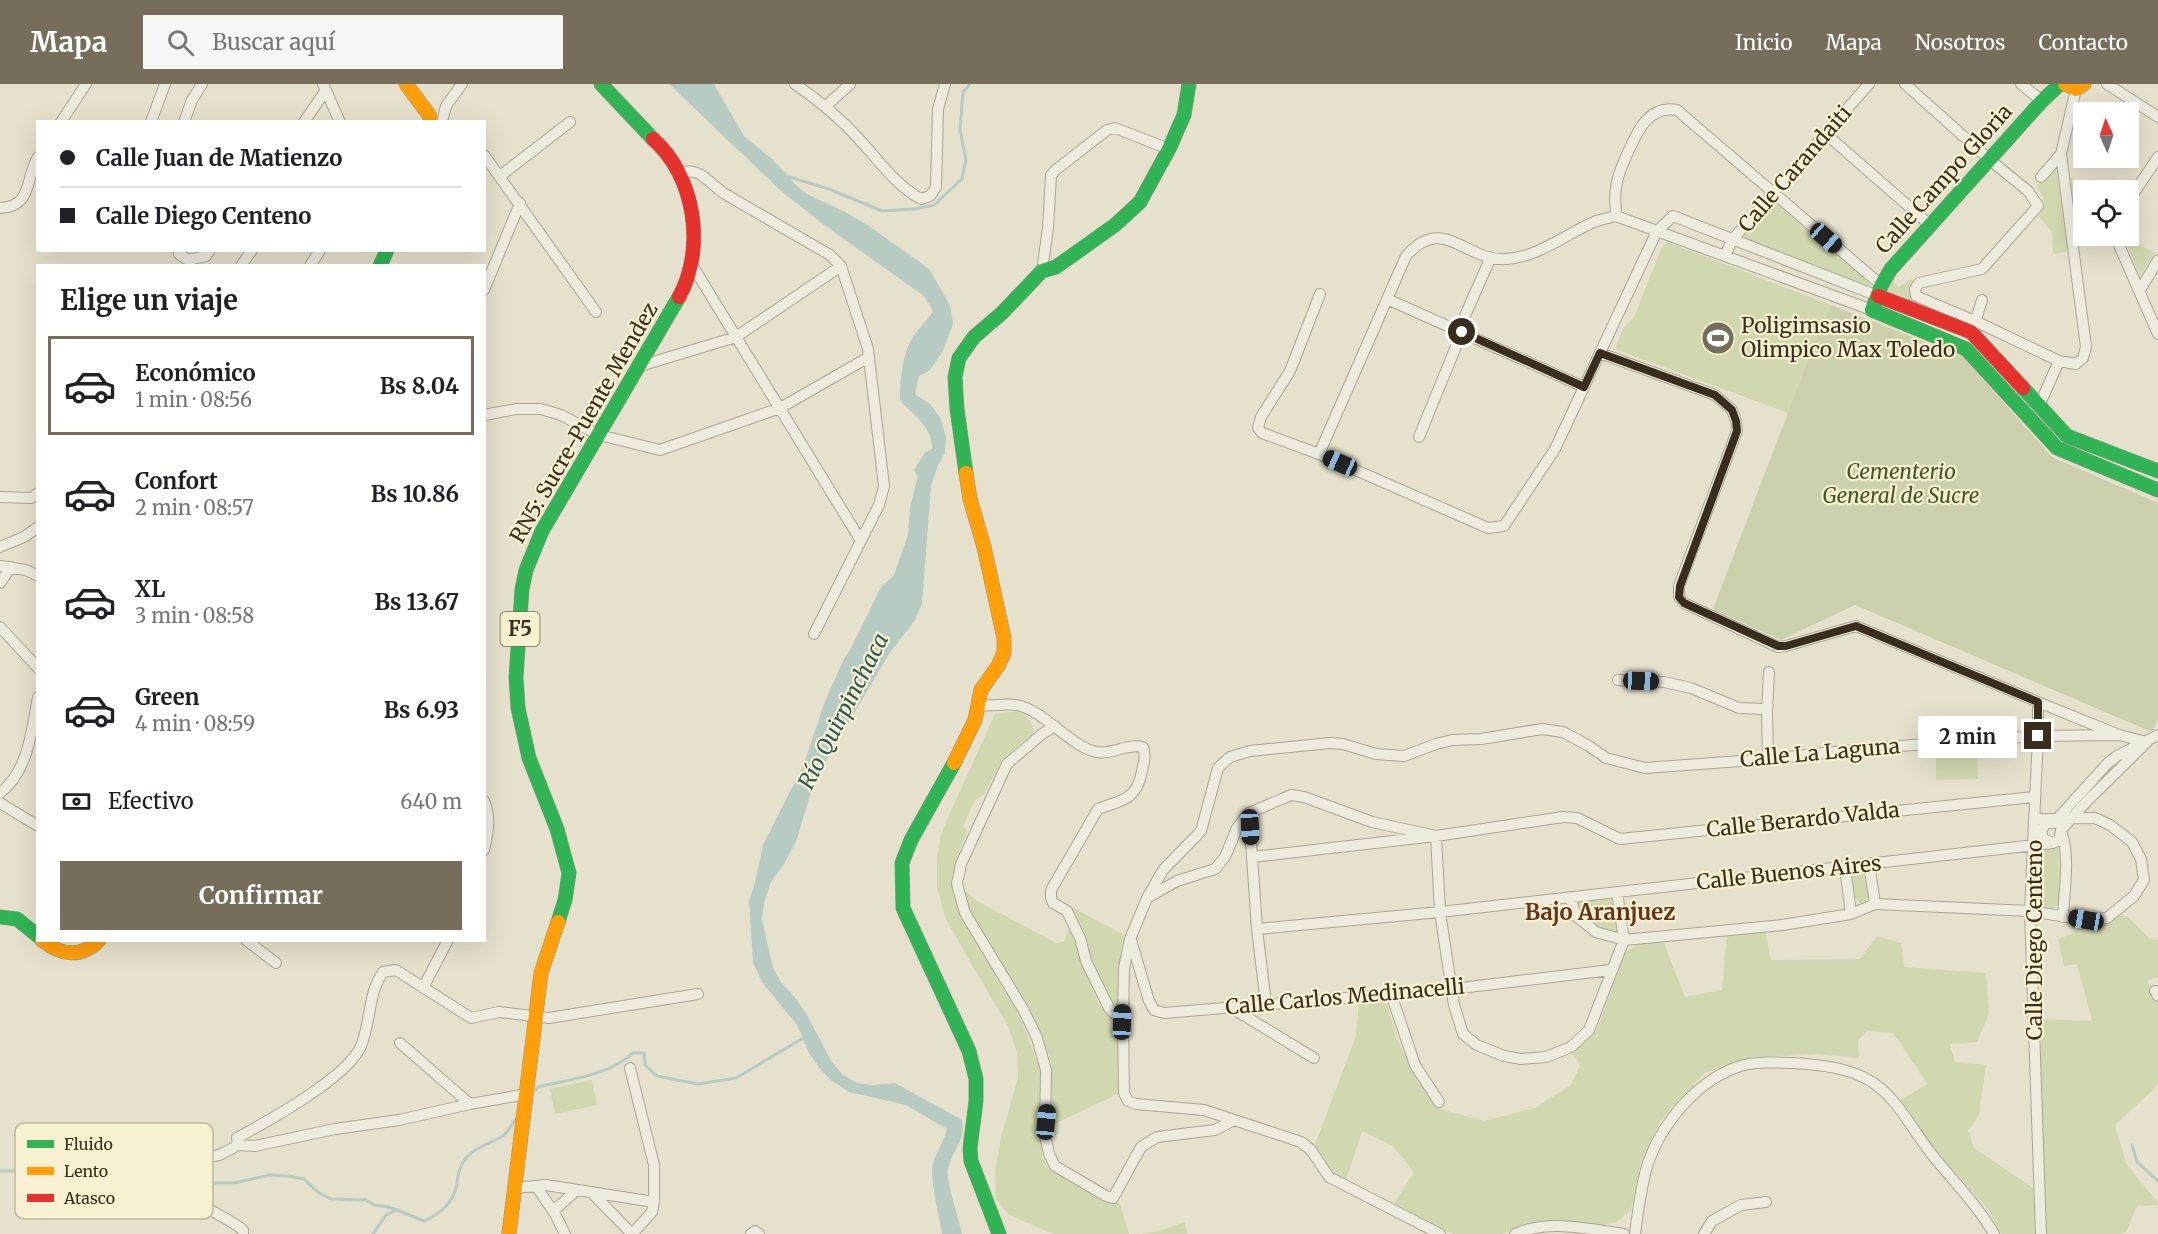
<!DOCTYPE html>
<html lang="es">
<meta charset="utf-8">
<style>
:root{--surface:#fff;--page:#f6f6f6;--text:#202124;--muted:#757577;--line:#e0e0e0;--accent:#766d5a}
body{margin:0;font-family:Merriweather,serif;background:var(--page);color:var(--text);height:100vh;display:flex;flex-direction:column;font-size:22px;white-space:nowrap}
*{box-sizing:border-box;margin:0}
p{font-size:20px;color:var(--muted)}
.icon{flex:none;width:33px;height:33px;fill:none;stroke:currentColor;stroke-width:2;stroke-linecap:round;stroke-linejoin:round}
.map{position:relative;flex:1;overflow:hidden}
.sheet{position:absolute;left:36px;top:180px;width:450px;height:678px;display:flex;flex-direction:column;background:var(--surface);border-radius:0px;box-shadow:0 6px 24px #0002}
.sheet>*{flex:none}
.top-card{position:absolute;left:36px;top:36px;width:450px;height:132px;border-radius:0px;box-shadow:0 6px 24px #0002;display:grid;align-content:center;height:132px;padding:0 24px;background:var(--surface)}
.needle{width:39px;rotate:357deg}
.tools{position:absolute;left:2073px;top:18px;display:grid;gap:12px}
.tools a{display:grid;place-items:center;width:66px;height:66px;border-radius:0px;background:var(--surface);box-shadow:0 6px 24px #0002;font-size:30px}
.end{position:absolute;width:27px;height:27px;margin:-14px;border:8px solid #392e1d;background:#fff;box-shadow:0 0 0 3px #fff}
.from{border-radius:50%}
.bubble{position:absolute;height:42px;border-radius:0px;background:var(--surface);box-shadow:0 6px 24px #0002;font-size:20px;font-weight:700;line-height:42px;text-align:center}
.car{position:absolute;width:18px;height:36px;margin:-18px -9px;border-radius:8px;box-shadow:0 0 4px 2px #0007;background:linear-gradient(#222 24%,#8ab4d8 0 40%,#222 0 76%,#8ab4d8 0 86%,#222 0)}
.top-card b{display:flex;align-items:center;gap:21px;height:57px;font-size:22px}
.top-card b+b{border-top:2px solid var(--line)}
.top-card i{width:15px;height:15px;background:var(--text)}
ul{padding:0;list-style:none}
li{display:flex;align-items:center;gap:18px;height:99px;margin:0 12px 9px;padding:0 12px;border:3px solid transparent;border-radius:0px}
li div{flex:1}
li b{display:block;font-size:22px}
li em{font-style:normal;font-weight:700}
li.current{border-color:var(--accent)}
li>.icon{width:54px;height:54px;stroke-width:1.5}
h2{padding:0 24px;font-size:27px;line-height:72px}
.pay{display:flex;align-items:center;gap:15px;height:66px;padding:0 24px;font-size:22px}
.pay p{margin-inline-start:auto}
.cta{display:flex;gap:12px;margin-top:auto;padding:12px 24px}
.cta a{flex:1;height:69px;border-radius:0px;background:var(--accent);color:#fff;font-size:24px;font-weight:700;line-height:69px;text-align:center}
header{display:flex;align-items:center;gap:36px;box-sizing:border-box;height:84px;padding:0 30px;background:var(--accent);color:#fff}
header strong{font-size:28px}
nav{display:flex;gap:33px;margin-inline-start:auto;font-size:21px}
.search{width:420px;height:54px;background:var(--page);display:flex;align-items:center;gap:15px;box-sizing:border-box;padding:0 21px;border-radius:0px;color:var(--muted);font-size:22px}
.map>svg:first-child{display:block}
.green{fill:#d1d7ae}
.cemetery{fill:#ccd0ad}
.water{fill:#b8cbc2}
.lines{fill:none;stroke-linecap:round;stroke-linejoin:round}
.stream{stroke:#b8cbc2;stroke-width:3}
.street-casing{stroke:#aba495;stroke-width:12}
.fast-casing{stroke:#9a9485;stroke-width:15}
.slow-casing{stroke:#9a9485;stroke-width:15}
.jam-casing{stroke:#9a9485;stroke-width:15}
.street{stroke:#edeade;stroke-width:10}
.fast{stroke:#30b455;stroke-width:14}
.slow{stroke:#ff9f0a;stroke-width:14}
.jam{stroke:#e5322d;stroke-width:14}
.route{stroke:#392e1d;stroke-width:8}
.labels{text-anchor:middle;stroke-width:4.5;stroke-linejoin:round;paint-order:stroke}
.shield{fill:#f7f0d1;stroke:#726853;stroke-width:1.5}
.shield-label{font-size:20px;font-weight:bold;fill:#392e1d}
.street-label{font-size:21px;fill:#392e1d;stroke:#f7f0d1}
.poi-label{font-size:21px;fill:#392e1d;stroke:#f7f0d1;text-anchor:start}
.park-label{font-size:21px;font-style:italic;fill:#435623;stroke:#f7f0d1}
.water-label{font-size:22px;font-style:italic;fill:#2b5759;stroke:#f7f0d1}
.neighbourhood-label{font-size:22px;font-weight:bold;fill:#67341a;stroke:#f7f0d1}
.key{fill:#f7f0d1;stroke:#beb69b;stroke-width:1.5}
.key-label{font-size:16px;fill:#392e1d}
</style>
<header>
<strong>Mapa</strong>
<div class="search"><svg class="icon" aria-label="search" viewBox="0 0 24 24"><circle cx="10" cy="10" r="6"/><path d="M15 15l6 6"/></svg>Buscar aquí</div>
<nav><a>Inicio</a><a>Mapa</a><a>Nosotros</a><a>Contacto</a></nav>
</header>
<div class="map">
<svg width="2158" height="1150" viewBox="0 0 2158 1150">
<rect width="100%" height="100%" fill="#e6e1cc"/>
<!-- green -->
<path class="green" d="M2056,83L2068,165L2065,168L2053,170L2052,148L2039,133C2044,123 2047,111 2035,104Z
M2068,92L2093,106H2084V152H2110L2111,154L2078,163Z
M1773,117L1867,194L1871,204L1746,156L1744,151L1767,122Z
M2123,152L2155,169L2140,192Z
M1667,158L1831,221L1788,329L1615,265L1624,243L1634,233L1662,163Z
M1890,194L1898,203L1914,194C1910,202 1907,208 1914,216L1970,239L1889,208L1887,201Z
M1019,627L1030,636L1034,648L1002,676L984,711L975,716L963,742L967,747L954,782L951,798L962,835L1018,927L1040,986L1042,1074L1050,1086L1107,1118L1120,1119L1129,1150H1054L1009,1131L996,1115L995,1086L1001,1054L1018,994L1017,968L1009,944L946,836L937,803V775L940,754L945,740L995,630Z
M1977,668L1978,695L1936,696V669Z
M2059,764L2060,814L2056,823L2048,825L2038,820L2039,766Z
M1859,784L1863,787L1868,814L1866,818L1860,819L1854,813L1850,789L1854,785Z
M962,804L977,817L1056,859L1064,858L1070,840L1083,882L1098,919L1117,939L1120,1009L1052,1041L1051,976L1028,921L971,829Z
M1613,814L1619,851C1600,845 1579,839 1575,817Z
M1072,823L1124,851L1118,891V922L1103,910L1100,894L1089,876L1088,863Z
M2068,832H2127L2149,854L2158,856V893L2147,897L2158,919V999L2154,1005L2115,1041L2126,1079L2158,1119V1121L2137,1122L2126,1148L2119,1150H2045L2040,935L2092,937L2077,880L2064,882L2058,855L2074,849Z
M1765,846L1771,876L1860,875L1877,852L1901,859L1904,883L1986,889L1989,930L1977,958L1950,960L1955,978L1986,981L1979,1031L1968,1046L1974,1064L2033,1104L2036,1150H2001L1989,1126L1941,1072L1897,1018L1927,1000L1893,949L1867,947L1858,956L1859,974L1816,970L1756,973L1704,989L1661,1036L1641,1077L1631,1126L1617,1138L1589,1144L1540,1140L1521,1142L1502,1150H1454L1392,1123L1414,1088L1393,1062L1362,1047L1346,1096L1327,1085L1315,1061L1356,952L1359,918L1386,917L1397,955L1418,998L1440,1025L1484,1037L1535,1024L1571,1001L1580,982L1575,972L1562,966L1572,963L1597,946L1625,869L1640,859L1663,857L1685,913L1722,906L1727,849Z
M592,996L597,1021L555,1030L550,1005Z
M1185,1138L1187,1150H1141L1159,1147Z"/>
<!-- cemetery -->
<path class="cemetery" d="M1831,221L1963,273L2052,373L2158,419V636L2152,648L1855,521L1781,556L1713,525L1812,266Z"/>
<!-- water -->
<path class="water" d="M669,0H714L744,52L773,76L796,101L807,110L845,128L869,142L929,185L950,221L953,240L943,267L930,286L919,292L915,309L917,312L929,319L940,333L946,353L945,369L938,381L931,402L922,520L915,536L889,570L819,689L811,708L796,758L784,780L771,798L764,819L762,835L773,884L781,898L794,912L807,931L832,978L842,990L857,999L872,1001L895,999L962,1036C966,1058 952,1066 948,1085C946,1099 959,1134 962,1150H942C940,1135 929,1093 933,1080C936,1068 944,1058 947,1045L906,1021L849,1008L832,997L822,987L809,969L797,941L762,898L753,879L749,816L754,803L763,761L804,680L825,617L843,577L851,564L881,503L894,491L908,451L910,423L918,392L914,386L925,368L932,365C933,343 913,331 900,316C900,296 902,272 912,254C918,245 927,237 933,227L924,212L824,141L780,106Z"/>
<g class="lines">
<!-- stream -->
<path class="stream" d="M786,92L829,105L882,127L914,125L934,121L962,95L966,76L960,46L963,8L970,0
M536,1006L538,1003C570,995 608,992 633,969H644L645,981L657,992L698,1000L736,994L805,953
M2132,1061L2137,1078L2158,1097
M189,1085L213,1099H234L270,1091L289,1092L304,1095L319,1109L331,1115L366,1116L374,1121L389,1123L424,1137C439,1131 454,1118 457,1100C458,1090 459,1083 466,1074C476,1063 488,1060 501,1053C507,1050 512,1040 516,1035
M0,1087H13L30,1075L67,1063L84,1061L115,1066H155L167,1070L179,1078
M373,1150L386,1131L396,1126"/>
<!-- street casing -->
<g class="street-casing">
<path id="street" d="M323,0L340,38
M795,0C818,16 839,33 858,54C877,74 895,101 921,115L930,112L936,103L938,25L945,0
M1905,0L1990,76L2028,107L2038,122L1982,185L1919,199L1915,205L1916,212L1975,237L2059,277L2076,280L2083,274L2086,263L2061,70L2076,5
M2021,0L2042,17
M2107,0L2158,33
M826,22L850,0
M61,38L86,0
M151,38L165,0
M184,38L192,16L202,0
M304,38L326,6
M442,38L446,22L462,0
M1826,50L1930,141
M484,71L596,228
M678,89C702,83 706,97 725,110L830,171L841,182L868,265L884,402L879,421L814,550
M500,92L570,38
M2041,93L2061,70
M2128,118L2158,73
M0,124C33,123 25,94 38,73
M1616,132C1616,123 1614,113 1616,104C1617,91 1623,80 1628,68C1638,46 1649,21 1677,26L1880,200
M2115,152L2158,250
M179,166V170L188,176L206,172L210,166
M1725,172L1732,156L1869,0
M692,181L861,457
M241,182L252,166
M310,182L320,166
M1042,187L1048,144L1051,91L1057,85L1107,46L1115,44L1169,65
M484,206L520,119
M2140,206L2158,176
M1320,210L1290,287L1261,333L1258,344L1262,349L1319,370L1488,444L1504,442L1555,365L1657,147L1673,132L1878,212
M1387,215L1584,303
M1974,242L1982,216
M1600,269L1715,311L1732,326L1736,337L1737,347L1679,502V513L1684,519L1778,563L1786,562L1856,542L2038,618L2119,651L2147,658
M640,282L736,253L841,182
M2039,322L2059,277
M484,331L516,325H541L561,331L599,351L660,366L780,324L869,273
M1419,353L1462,248L1464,234L1490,175
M1319,370L1406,172C1443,129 1466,178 1506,175C1539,173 1564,151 1594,138C1601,135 1609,134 1616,132L1872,226
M0,413L31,414L38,409
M0,463L24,453L38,443
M0,482L26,486L38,492
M0,499L11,483
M0,543L38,584
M1618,596L1664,598L1691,604L1739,624L1767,625
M2038,618V652L2030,827L2041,1150
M979,621C992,623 1008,618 1021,622C1047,630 1073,664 1097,668C1113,671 1127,659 1143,663C1146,672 1144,678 1142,687C1137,716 1122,716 1098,725L1051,806V814L1053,819L1067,827L1080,854L1086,877L1109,924L1123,938
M1055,642L1042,650L1007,680L961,780L957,800L965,829L1023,925L1037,954L1046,986L1045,1051L1049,1070L1055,1082L1106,1112L1113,1114L1141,1063L1157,1053L1215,1046L1234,1036
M1768,675L1767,629L1769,588
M0,709C28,688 32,646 38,613
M484,717C491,733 488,750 484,766
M0,719L38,742
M2056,736L2108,679L2117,672L2158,651
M2062,750C2070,774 2064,807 2063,833
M2053,759L2043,755L2041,746L2047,739H2055
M1252,773L1436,752L1563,733L1577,734L1620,755L2034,713
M1869,780L1875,820
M1845,783L1851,830
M1570,813L1576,832L1596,848L1624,856L1782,841L1851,830L1875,820L2030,827L2086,836L2107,834L2134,812L2144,796L2141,775L2132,758L2110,741L2095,734L2034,735
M1147,814L1177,797L1215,785L1225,773L1237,744L1249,729
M1257,845L1440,828L2053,759L2059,756L2061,746L2088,716L2147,658
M246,856L276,879
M1131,856L1149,917L1154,926L1164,929L1452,905L1611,886
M423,904L448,856
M2155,907L2158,912
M1391,910L1415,981L1439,1018
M1266,920L1257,845L1249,729L1291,711L1304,713L1372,738L1436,752L1440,828L1454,921L1463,950L1477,961L1504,972L1521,975L1546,973L1571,963L1589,946L1624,856L1617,808
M1230,923L1314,974
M400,959L470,1020
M630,984L654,1081V1118L652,1128L632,1150
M527,1010L470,1020L399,1036L335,1045L255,1062L238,1061L237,1054C268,1037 347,994 361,962C371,938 368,909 383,888L396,886L471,934L499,928L549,934L698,910
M238,1061C232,1064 225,1069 219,1071C198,1077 195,1068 179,1088C180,1093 180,1098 182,1102C190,1120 227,1132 243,1146V1150
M536,1102L555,1130L565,1150
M515,1104L546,1101L654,1118
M592,1109L632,1150
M553,1127L577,1106
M751,1150L755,1147L759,1150
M1440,1150L1329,1093L1311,1066L1301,1058L1204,1026L1136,1020L1128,1017L1124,1009L1123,938L1124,884L1130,855L1147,814L1163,786L1201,747L1218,684L1230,673L1250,667L1330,659L1343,660L1376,670L1404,672L1436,660L1452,656L1481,655L1542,645L1563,648L1589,662L1606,674L1645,684L1768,675L1871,664L2038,652L2119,651
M1515,1150C1548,1135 1590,1145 1624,1150
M1635,1150C1638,1126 1641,1102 1648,1079C1663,1037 1700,993 1744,981C1760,977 1777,979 1793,979C1821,981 1848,983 1872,998C1897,1014 1912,1045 1930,1068C1951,1095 1977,1120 1994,1150
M1704,1150L1712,1137L1741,1121L1766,1118"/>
</g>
<!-- fast casing -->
<g class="fast-casing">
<path id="fast" d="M601,0L653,55
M2060,0L2042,17L1891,185L1882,200L1872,226L1966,265L2057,364L2158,406
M380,182L387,166
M2023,304L2067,352L2158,387
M966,389L957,325L955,293L959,274L974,253L1002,229L1042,187L1056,183L1115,141L1140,118L1169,65L1184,31L1189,0
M954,679L911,756L902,779L903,824L969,967L976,995V1017L970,1064L971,1077L999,1150
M0,833L17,835L38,852
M558,838L565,816L569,789L557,745L529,674L518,624L516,593L522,505L526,486L542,447L679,213"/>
</g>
<!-- slow casing -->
<g class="slow-casing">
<path id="slow" d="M406,0L429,31L431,38
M2065,0L2076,5L2084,0
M954,679L975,636L981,606L998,582L1004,569V554L984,463L970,415L966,389
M42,856C61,872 82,874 99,856
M509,1150L541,889L558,838"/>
</g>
<!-- jam casing -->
<g class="jam-casing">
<path id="jam" d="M653,55C695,92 706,164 679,213
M1878,212L1971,248L2023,304"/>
</g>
<!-- street -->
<use href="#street" class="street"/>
<!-- fast -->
<use href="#fast" class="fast"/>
<!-- slow -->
<use href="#slow" class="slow"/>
<!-- jam -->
<use href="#jam" class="jam"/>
</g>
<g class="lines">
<!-- route -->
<path class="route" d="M1462,248L1584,303L1600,269L1715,311L1732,326L1736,337L1737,347L1680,502L1679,513L1684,519L1778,562H1786L1856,542L2038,618V652"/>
</g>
<!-- icons -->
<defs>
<g id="stadium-disc" transform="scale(1.725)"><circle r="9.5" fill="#766d5a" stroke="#f7f0d1"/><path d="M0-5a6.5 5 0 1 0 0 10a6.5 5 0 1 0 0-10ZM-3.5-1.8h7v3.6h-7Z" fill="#fff"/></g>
</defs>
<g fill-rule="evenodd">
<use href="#stadium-disc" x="1718" y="254"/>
</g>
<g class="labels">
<!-- shield labels -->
<rect class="shield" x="500.5" y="528" width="39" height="34" rx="4.5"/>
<g class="shield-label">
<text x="520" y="552">F5</text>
</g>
<!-- street labels -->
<g class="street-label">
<text transform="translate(1795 85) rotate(-49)" y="7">Calle Carandaiti</text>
<text transform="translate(1944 95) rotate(-48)" y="7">Calle Campo Gloria</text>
<text transform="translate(584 339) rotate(-60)" y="7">RN5: Sucre-Puente Mendez</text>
<text transform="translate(1820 669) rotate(-5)" y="7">Calle La Laguna</text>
<text transform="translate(1803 736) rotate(-6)" y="7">Calle Berardo Valda</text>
<text transform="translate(1789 789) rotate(-6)" y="7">Calle Buenos Aires</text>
<text transform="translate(2035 856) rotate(-90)" y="7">Calle Diego Centeno</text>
<text transform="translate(1345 913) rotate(-5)" y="7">Calle Carlos Medinacelli</text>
</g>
<!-- poi labels -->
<g class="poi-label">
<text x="1741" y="249">Poligimsasio<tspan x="1741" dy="24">Olimpico Max Toledo</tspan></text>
</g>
<!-- park labels -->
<g class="park-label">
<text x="1901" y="395">Cementerio<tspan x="1901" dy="24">General de Sucre</tspan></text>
</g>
<!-- water labels -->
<g class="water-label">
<text transform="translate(843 627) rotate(-63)" y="8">Río Quirpinchaca</text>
</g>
<!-- neighbourhood labels -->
<g class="neighbourhood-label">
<text x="1600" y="836">Bajo Aranjuez</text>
</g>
</g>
<!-- legend -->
<rect x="15" y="1039" width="198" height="96" rx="9" class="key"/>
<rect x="27" y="1056" width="27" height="8" fill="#30b455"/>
<rect x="27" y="1083" width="27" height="8" fill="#ff9f0a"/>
<rect x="27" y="1110" width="27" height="8" fill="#e5322d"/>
<g class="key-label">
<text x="64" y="1066">Fluido</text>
<text x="64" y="1093">Lento</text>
<text x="64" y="1120">Atasco</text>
</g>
</svg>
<div class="tools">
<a><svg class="needle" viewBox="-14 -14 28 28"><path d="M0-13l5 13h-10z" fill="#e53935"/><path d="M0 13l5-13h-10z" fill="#757577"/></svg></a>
<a><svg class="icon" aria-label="locate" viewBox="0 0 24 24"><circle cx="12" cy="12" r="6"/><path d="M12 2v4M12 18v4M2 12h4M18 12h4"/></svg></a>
</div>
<i class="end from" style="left:1462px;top:248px"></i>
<i class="end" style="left:2038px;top:652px"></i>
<div class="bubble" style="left:1918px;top:632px;width:99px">2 min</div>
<i class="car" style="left:1826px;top:154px;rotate:131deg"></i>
<i class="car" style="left:1340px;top:379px;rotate:294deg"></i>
<i class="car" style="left:1641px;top:597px;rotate:92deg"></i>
<i class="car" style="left:1250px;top:743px;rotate:177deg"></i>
<i class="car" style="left:2086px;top:836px;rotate:280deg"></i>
<i class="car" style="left:1122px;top:938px;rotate:2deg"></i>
<i class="car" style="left:1046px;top:1038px;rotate:5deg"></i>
<div class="top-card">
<b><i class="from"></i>Calle Juan de Matienzo</b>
<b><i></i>Calle Diego Centeno</b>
</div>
<section class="sheet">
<h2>Elige un viaje</h2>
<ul>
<li class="current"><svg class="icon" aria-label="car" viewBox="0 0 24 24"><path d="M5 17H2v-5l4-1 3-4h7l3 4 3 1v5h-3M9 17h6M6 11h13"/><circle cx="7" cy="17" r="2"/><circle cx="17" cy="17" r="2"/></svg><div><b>Económico</b><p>1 min · 08:56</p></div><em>Bs 8.04</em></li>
<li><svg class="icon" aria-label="car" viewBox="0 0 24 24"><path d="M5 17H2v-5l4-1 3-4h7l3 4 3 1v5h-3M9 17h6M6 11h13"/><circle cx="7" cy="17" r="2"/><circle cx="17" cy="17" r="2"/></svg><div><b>Confort</b><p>2 min · 08:57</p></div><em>Bs 10.86</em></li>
<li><svg class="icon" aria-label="car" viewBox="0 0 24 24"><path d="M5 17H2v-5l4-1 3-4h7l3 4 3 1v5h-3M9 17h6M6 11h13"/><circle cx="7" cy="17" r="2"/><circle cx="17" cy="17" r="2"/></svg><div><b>XL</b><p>3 min · 08:58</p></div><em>Bs 13.67</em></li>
<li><svg class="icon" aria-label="car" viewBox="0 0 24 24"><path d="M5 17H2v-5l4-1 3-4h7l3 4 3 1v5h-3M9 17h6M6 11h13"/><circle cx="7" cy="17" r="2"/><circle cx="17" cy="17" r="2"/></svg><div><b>Green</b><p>4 min · 08:59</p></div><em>Bs 6.93</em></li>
</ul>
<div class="pay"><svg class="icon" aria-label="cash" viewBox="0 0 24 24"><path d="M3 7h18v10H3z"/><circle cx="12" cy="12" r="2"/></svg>Efectivo<p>640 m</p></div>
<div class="cta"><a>Confirmar</a></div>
</section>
</div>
